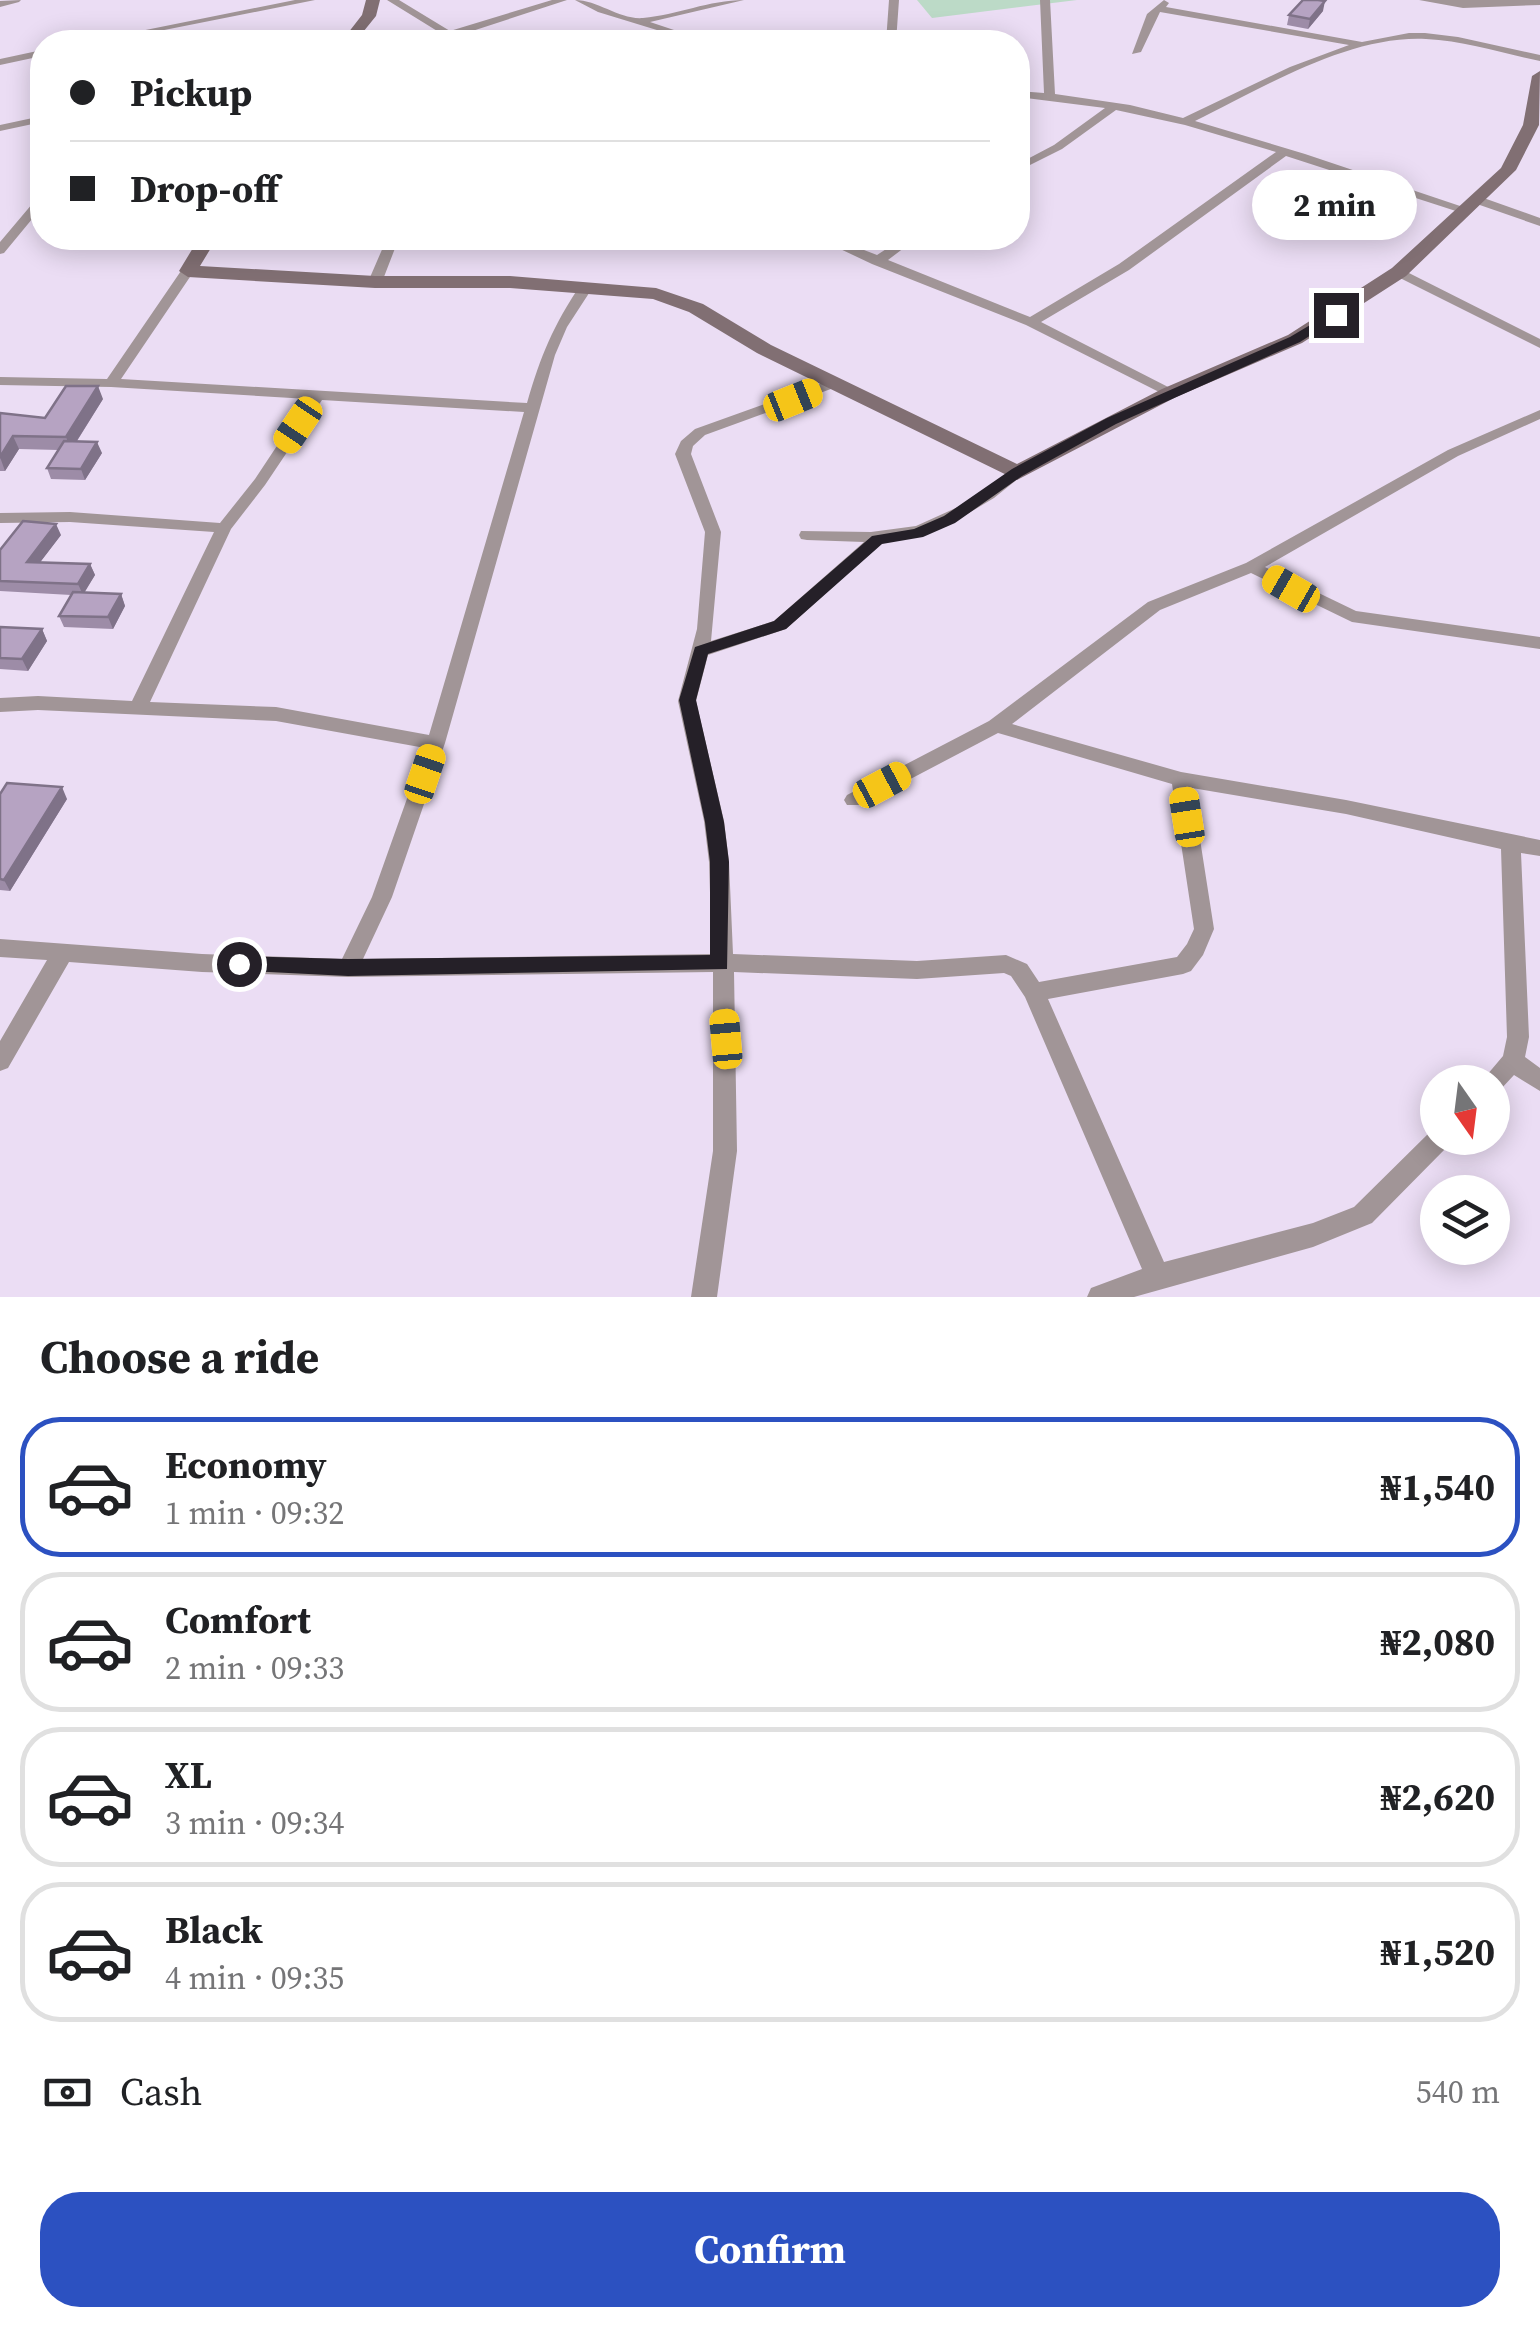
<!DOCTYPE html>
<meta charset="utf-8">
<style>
:root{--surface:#fff;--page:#f2f2f2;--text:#202124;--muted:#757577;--line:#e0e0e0;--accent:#2c51c1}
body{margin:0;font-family:"Source Serif 4",serif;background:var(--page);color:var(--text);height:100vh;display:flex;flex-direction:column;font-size:38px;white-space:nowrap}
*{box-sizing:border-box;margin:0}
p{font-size:32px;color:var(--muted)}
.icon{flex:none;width:55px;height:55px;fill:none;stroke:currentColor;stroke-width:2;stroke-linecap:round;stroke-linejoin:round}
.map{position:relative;height:1297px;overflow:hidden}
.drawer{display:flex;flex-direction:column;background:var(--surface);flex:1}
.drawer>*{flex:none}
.banner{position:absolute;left:30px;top:30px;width:1000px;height:220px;border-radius:40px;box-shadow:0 5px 25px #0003;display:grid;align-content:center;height:220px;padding:0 40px;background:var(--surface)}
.needle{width:65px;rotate:166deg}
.fabs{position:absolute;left:1420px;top:1065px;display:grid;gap:20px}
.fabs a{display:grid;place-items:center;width:90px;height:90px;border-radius:50%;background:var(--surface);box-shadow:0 5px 25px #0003;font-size:50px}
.end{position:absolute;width:45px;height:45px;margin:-22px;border:12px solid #252028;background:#fff;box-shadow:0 0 0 5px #fff}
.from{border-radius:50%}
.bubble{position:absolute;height:70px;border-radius:35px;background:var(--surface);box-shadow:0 5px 25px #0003;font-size:32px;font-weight:700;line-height:70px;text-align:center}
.car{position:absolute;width:30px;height:60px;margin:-30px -15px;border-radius:12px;box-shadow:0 0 8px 2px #0007;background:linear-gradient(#f5c518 24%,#345 0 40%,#f5c518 0 76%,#345 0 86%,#f5c518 0)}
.banner b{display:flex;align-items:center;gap:35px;height:95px;font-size:38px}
.banner b+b{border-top:2px solid var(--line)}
.banner i{width:25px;height:25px;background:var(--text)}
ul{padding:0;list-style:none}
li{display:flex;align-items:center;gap:30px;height:140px;margin:0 20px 15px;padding:0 20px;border:5px solid var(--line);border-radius:40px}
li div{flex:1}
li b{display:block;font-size:38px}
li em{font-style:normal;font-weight:700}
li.current{border-color:var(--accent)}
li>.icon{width:90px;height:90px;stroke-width:1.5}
h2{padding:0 40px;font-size:45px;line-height:120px}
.pay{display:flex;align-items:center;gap:25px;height:110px;padding:0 40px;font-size:38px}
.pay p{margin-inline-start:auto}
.primary-button{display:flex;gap:20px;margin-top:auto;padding:20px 40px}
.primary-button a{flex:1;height:115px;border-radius:40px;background:var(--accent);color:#fff;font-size:40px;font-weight:700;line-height:115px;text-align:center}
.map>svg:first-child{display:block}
.green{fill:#bcdac7}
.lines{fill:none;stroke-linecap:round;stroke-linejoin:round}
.street{fill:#a19597;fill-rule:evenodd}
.secondary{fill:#816f73;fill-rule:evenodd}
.wall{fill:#9d8ca7}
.shaded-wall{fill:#7f7288}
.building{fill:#b6a3c2;stroke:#7f7288;stroke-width:2.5}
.route{fill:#252028}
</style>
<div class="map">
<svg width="1540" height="1297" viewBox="0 0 1540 1297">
<rect width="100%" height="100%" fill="#ebddf4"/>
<!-- green -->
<path class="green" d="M917,0H1077L932,18Z"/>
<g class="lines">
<!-- street -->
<path class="street" d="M21,0L19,2L0,7V1Z
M295,0H315L104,42H86Z
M387,0H399L450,31L552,0H567L457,36L460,39L455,42Z
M575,0C598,0 620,20 643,18C677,15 709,0 744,0L650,22L710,42H696L598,12Z
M889,0H899L896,42H886Z
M1040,0H1050L1055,94L1130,105L1183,118L1290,67L1349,45L1160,12L1141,52L1132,54L1147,14L1164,0L1169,3L1166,7L1362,42L1409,33H1425L1458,37L1540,55V61C1502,53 1465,41 1426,39C1348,35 1263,88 1195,121L1305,154L1472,210L1462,213L1286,156L1129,270L1041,322L1174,390L1176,393L1169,397L1026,325L872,264L817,238H833L877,255L903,238H917L888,260L1030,317L1119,264L1276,152L1185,125L1116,110L1062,149L1018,171V164L1054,145L1105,108L1018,97V91L1044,93Z
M1419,0H1540V5L1463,8Z
M42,50V56L0,65V59Z
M42,116V122L0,131V125Z
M42,196V207L4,253L0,254V242L38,197Z
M1478,196L1540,218V226L1474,203L1472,200Z
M387,238H399L382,282L380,285H370L368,282Z
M188,267L194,271L121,379L527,403C541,355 553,326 581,284H591L593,287L567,327L555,355L445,743L392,897L363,959L712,954L709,862L704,821L678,701L697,629L705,532L675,454L681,441L695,429L834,379L839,380V386L705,435L693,446L691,454L721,532L711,641L774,621L864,542L807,540L801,539L799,535L801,531L871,532L916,526L958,507L1012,470H1022L1025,473L994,498L947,526L919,536L884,541L786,629L708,655L696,701L724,821L729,862L733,954L917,961L1006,955L1027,964L1039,982L1177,957L1187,944L1194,929L1172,784L998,733L861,805H847L844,800L847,795L989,721L1148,602L1246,563L1448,450L1540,410V419L1458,456L1265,567L1356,611L1540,637V649L1352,622L1251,573L1160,610L1012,724L1181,772L1346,800L1540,840V856L1521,853L1529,1037L1525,1057L1540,1068V1091L1514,1075L1500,1090L1492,1093V1082H1481L1503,1056L1507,1037L1501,849L1346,814L1192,788L1214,929L1203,955L1191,971L1183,974L1048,999L1164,1262L1313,1223L1354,1207L1432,1130L1438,1128V1138H1452L1448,1146L1372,1223L1313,1247L1134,1297H1087L1091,1288L1142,1269L1025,997L1011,976L1004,973L917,979L734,972L737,1151L717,1297H691L713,1151V972L348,977L202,972L69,962L8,1068L0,1071V1041L47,960L0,957V939L202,954L342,959L372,897L425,748L276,721L38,710L0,712V698L38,696L132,701L214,532L70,522L0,523V513L70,512L220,523L255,479L308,399L111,387L0,385V377L107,379L183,268ZM322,400L524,412L429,735L276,707L150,702L231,529L265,485Z
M1399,268L1540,339V348L1394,275V269Z"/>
<!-- secondary -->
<path class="secondary" d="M366,0H380L376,16L355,42H341L362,15Z
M1540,71L1539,125L1516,170L1406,276L1302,343L1176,397L1017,480L757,353L689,312L653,299L510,288H375L188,277L179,271L199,238H217L200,266L375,276H510L656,288L703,304L771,345L1017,464L1162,389L1288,335L1392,268L1501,168L1523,125L1532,76Z"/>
</g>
<!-- wall -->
<path class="wall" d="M1323,11L1308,29L1287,25L1289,15Z
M103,399L77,441L102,453L85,480L51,479L47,468L58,450L19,449L5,471H0V413L45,418Z
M61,535L40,562L90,564L95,575L84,592L121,594L125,606L113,629L64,627L59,616L71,595L0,591V550Z
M0,627L42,629L47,641L28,671L0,669Z
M0,794L67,799L10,891L0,890Z"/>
<!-- shaded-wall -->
<path class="shaded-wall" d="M1325,1L1323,11L1308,29L1310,19Z
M98,386L103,399L71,450L66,437Z
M13,436L19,449L5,471L0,457Z
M97,442L102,453L85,480L81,469Z
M56,524L61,535L32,573L27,562Z
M90,564L95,575L83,595L78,584Z
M121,594L125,606L113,629L108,617Z
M42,629L47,641L28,671L22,659Z
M62,787L67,799L10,891L4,880Z"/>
<!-- building -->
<path class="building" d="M1303,0H1318L1325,1L1310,19L1289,15Z
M66,386H98L66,437L13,436L0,457V413L45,418Z
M64,441L97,442L81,469L47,468Z
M23,521L56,524L27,562L90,564L78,584L0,581V550Z
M73,592L121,594L108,617L59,616Z
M0,627L42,629L22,659L0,658Z
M7,783L62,787L4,880L0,879V794Z"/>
<!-- route -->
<path class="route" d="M1332,312L1343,315L1300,342L1116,424L1022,476L955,523L923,537L882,544L786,629L708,654L696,700L724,822L729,862L727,969L348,976L232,970L229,964L239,956L348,959L710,955V862L705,822L679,700L695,647L774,621L872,536L914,529L944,516L1012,469L1107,418L1290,337Z"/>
</svg>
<div class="fabs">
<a><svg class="needle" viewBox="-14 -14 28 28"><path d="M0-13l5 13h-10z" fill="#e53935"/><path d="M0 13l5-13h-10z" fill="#757577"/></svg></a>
<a><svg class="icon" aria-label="layers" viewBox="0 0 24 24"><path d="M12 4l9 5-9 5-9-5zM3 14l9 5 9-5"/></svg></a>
</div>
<i class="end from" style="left:239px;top:964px"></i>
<i class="end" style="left:1336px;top:315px"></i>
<div class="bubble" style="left:1252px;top:170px;width:165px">2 min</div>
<i class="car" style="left:793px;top:400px;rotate:68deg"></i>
<i class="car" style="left:298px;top:425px;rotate:214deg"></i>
<i class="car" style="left:1291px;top:589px;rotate:300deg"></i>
<i class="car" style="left:425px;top:774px;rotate:19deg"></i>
<i class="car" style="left:882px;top:785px;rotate:62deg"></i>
<i class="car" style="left:1187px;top:817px;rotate:351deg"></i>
<i class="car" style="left:726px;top:1039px;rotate:355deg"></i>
<div class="banner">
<b><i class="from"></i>Pickup</b>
<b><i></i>Drop-off</b>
</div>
</div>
<section class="drawer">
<h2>Choose a ride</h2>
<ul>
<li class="current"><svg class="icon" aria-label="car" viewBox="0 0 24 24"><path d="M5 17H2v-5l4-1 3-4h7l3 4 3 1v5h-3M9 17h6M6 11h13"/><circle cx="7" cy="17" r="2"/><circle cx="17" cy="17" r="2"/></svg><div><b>Economy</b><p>1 min · 09:32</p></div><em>₦1,540</em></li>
<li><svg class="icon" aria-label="car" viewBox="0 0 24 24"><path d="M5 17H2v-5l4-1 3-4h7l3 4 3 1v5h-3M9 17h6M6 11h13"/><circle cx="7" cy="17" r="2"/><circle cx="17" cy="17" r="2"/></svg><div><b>Comfort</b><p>2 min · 09:33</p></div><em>₦2,080</em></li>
<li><svg class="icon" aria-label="car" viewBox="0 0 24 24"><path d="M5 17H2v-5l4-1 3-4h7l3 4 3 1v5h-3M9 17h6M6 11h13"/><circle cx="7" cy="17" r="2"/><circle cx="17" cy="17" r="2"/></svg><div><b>XL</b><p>3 min · 09:34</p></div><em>₦2,620</em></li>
<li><svg class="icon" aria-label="car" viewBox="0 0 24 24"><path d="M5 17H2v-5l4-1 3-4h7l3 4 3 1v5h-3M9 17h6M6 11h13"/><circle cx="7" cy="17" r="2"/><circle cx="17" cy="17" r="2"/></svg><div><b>Black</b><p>4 min · 09:35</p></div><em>₦1,520</em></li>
</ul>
<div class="pay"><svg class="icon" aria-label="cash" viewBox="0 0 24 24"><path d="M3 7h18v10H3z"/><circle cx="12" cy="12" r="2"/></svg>Cash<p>540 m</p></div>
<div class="primary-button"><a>Confirm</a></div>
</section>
